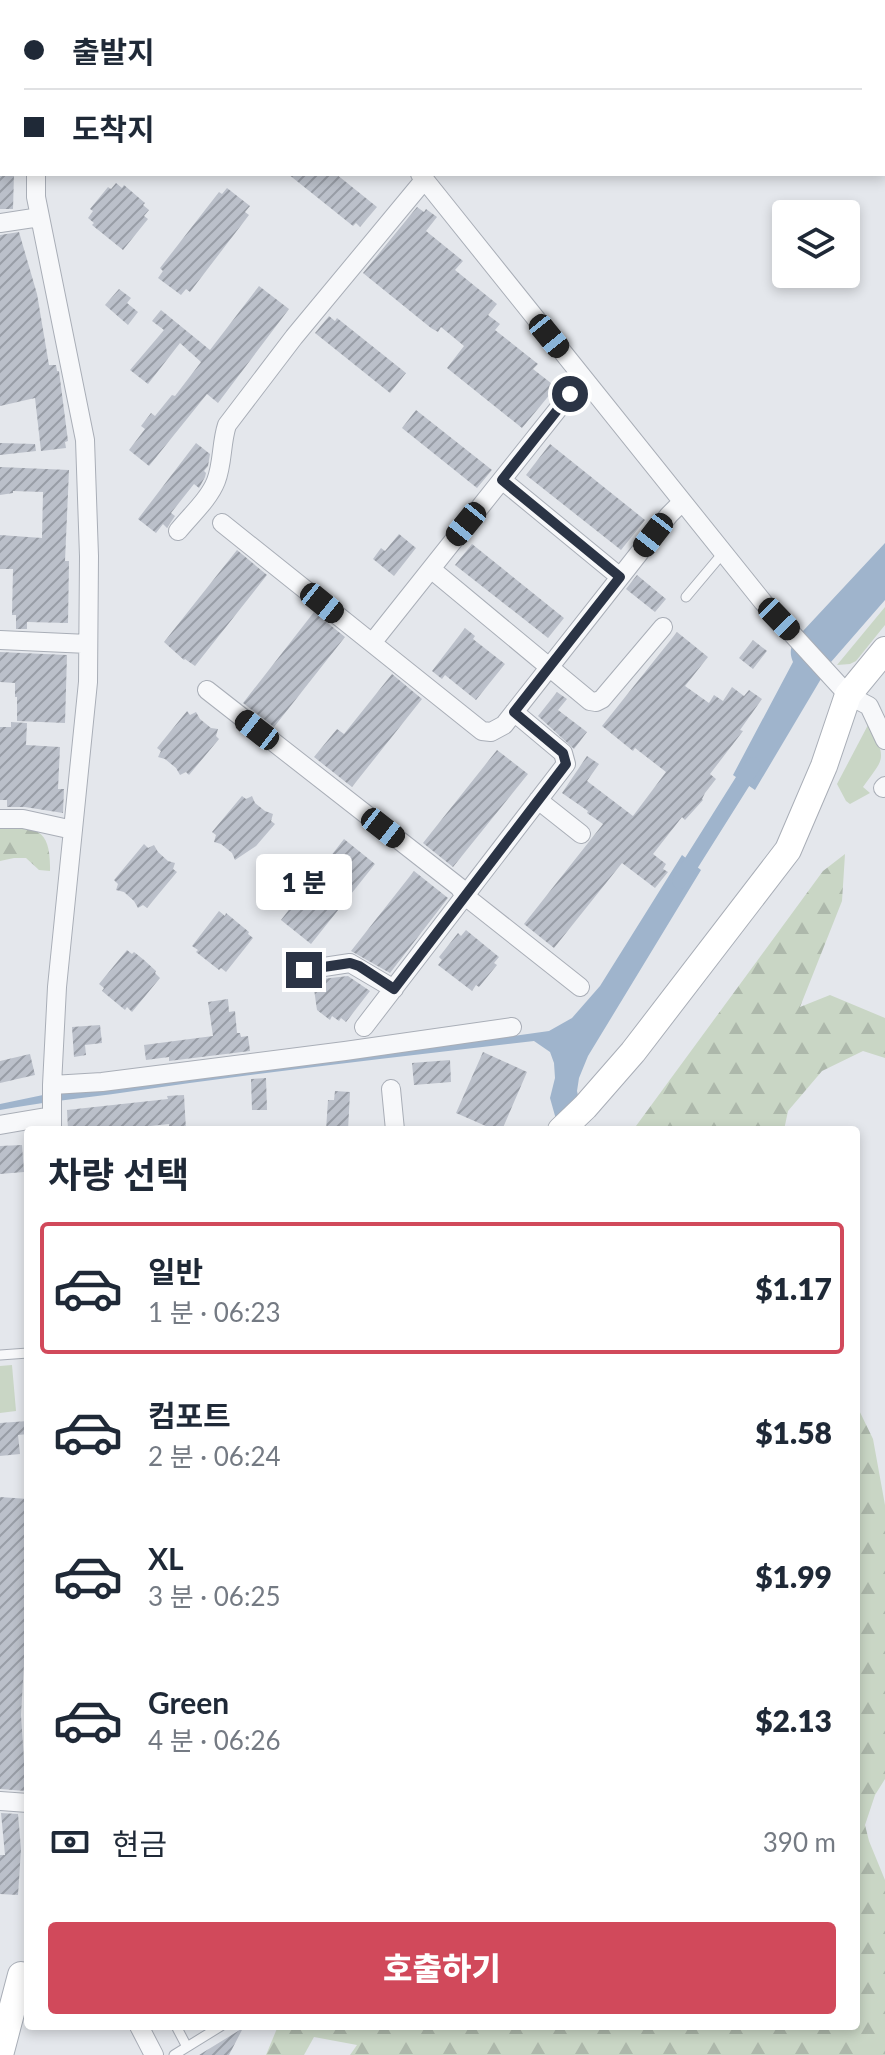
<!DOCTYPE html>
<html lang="ko">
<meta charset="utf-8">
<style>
:root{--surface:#fff;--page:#f6f6f7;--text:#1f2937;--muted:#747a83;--line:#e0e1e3;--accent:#d1495b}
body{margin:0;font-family:Lato,"Noto Sans KR",sans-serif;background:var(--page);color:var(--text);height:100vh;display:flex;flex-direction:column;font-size:30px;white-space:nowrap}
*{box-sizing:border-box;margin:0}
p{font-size:26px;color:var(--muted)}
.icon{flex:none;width:44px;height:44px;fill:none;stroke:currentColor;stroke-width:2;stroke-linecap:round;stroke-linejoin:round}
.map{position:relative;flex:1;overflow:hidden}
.side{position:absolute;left:24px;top:1126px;width:836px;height:904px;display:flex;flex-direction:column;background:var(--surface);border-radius:8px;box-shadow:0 4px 12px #0003}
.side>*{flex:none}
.hud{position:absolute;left:0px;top:0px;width:886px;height:176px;box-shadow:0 4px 12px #0003;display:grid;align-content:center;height:176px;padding:0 24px;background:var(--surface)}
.fabs{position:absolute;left:772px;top:200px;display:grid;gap:16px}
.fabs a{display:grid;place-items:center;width:88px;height:88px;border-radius:8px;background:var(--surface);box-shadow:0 4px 12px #0003;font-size:40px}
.end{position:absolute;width:36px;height:36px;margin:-18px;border:10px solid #2b3445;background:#fff;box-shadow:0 0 0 4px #fff}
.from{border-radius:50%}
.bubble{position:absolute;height:56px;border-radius:8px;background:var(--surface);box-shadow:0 4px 12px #0003;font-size:26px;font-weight:800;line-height:56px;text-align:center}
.car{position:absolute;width:24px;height:48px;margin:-24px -12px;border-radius:10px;box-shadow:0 0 6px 2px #0007;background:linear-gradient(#222 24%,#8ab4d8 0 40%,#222 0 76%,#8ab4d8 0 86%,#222 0)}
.hud b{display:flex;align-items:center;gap:28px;height:76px;font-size:30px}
.hud b+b{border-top:2px solid var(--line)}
.hud i{width:20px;height:20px;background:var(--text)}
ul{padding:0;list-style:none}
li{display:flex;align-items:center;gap:24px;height:132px;margin:0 16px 12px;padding:0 8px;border:4px solid transparent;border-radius:8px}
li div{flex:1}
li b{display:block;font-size:30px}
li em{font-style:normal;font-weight:800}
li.active{border-color:var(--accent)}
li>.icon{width:72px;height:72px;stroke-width:1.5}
h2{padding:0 24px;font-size:36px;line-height:96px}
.pay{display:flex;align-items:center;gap:20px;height:88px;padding:0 24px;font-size:30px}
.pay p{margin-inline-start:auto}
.action{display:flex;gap:16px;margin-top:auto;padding:16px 24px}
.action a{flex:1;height:92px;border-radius:8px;background:var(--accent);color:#fff;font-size:32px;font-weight:800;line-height:92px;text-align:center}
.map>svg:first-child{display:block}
.green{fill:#c9d6c5}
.forest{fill:url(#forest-firs)}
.water{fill:#9fb4cc}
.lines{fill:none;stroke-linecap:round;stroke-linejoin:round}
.canal{stroke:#9fb4cc;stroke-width:16}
.building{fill:url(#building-hatch)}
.service-casing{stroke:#a9aeb7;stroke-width:11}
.minor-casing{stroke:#a9aeb7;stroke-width:20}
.secondary-casing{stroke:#a9aeb7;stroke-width:28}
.service{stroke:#f7f8fa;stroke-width:9}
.minor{stroke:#f7f8fa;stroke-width:18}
.secondary{stroke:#fff;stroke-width:26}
.route{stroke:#2b3445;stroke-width:10}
</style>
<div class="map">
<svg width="885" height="2055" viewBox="0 0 885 2055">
<defs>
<pattern id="forest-firs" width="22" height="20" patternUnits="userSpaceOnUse" patternTransform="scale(2)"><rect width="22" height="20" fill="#c9d6c5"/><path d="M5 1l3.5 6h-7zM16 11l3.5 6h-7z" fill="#adb8ab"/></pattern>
<pattern id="building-hatch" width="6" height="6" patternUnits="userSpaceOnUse" patternTransform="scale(2)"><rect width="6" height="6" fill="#bbc0ca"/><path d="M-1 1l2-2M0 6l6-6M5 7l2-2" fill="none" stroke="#989da6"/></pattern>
</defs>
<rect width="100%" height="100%" fill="#e4e7ec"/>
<!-- green -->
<path class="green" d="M885,607V625L856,661L850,664L837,665Z
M868,725H873C885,763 885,756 863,787L870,793L850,804L846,801L837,784Z
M12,1365L16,1411L0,1413V1366Z"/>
<!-- forest -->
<path class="forest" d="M0,826C37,826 51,829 50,871L39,870L26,858H14L0,861Z
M845,854L842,901L800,1007L830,995L885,1018V1058L863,1051L822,1071L788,1111L784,1130H640L636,1126L823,871Z
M856,1404L873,1439L885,1505V1779L875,1795L865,1825L869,1841L885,1880V2055H350L357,2045L314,2037L304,2055H266L278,2026H856Z"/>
<!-- water -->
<path class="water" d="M885,543V600L831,662L755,790L733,775L793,662C787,647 794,643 803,631Z
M682,855L701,870L588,1056L579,1078L577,1091L586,1130H559L550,1098L555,1078L554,1063L550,1052L534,1041C398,1057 263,1072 127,1092C85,1098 42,1102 0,1110V1104L43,1095L449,1045L549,1031L572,1018L600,986Z"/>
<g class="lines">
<!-- canal -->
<path class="canal" d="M680,881L753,765"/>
</g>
<!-- building -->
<path class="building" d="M0,174H14L13,209H0Z
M288,174H336L377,207L360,227L356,223L353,226Z
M116,183L122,188L124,185L145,203L143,205L149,210L144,216L148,219L123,250L92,225L94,223L88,218L93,211L90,209L108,187L111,189Z
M227,188L250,206L245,212L249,215L190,292L186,289L181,295L158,278L163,271L160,268L219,192L222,194Z
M417,207L424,212L426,209L437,217L426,231L463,261L455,270L497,304L488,315L500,324L495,330L538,364L533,369L556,387L522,428L447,368L464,346L441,327L438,332L431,328L363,273Z
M19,232L37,294L49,365H56L57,371H59L68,441L65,442L66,448L41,451L35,398L0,406V235Z
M259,286L289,309L218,403L207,394L149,466L129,450L145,429L141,426L151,413L155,416L172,395L175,396L201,362L180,343L148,384L130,370L164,330L152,321L161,310L210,350Z
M119,289L131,298L127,303L138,312L128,325L105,305Z
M329,316L335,321L337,318L406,373L390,393L315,333Z
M416,410L492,470L477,488L402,428Z
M0,443L35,444L36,451L0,455Z
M196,443L210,454L208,466L204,471L206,473L205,477L199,488L194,484L171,513L175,516L167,528L163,524L156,533L138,519Z
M550,444L645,520L621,550L526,475Z
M0,467L69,470L65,561H69L68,623L27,622V629H16V615H12L13,569H0V535L42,538L43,492L13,491V493L0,495Z
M399,534L416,548L394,576L373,559L381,548L385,551Z
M472,544L564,618L548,638L455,565Z
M237,550L267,575L195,666L185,659L184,660L164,642Z
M637,575L666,599L655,612L626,589Z
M314,612L345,637L274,727L243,703Z
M465,628L475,636L473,639L505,664L476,700L445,675L442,679L432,671Z
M677,632L708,657L685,686L709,703L714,695L723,701L732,687L744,696L749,690L762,699L740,730L743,731L710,774L716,779L705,793L702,799L703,800L685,820L682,817L653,854L666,864L663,869L668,872L655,888L622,863L554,948L524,924L603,824L587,813L588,811L562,793L587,756L599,764L587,781L633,816L666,772L635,748L633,751L602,726Z
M753,640L767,651L753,669L739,658Z
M0,652L67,655L65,723L17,721V697H15V683L0,682Z
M392,674L422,699L352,787L314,757L337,729L344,734Z
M557,692L567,699L558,710L587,732L574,749L538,716Z
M187,711L190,715L196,712L200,719L211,728L218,729L216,736L219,739L189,775L186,772L180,775L176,768L165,759L158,757L161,751L157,748Z
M11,722L27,723L26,745L60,747L58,789H64L63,813L25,807H7V800H0V727H11Z
M497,750L528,774L453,867L423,843Z
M242,796L246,799L252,796L255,803L265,811L273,814L271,821L275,824L256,846L235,860L232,853L221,844L214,842L216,835L212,832Z
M344,839L375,864L311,944L281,920Z
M144,844L148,848L154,845L158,852L168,861L175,863L173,869L177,872L147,908L143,905L138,908L134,901L124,892L116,890L118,884L114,880Z
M414,871L448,898L390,973L351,951Z
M219,911L225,916L226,913L249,932L248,934L253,938L226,972L221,968L219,970L196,952L198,950L192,946Z
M466,930L499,957L494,963L497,965L479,987L476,985L472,991L438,965L442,960L439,957L458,933L461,936Z
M127,950L132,954L134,952L144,960L156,971L155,973L160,978L132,1012L127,1007L125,1010L102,991L104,988L99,984Z
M348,976L370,991L346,1022L341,1018L339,1021L332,1016L330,1020L317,1010L314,989L322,979Z
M228,999L229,1012L235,1011L237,1033H240L241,1037L248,1036L250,1051L169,1061V1057L146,1060L144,1045L213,1036L208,1002Z
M100,1025L102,1043L85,1045L86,1055L74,1057L72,1027Z
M483,1052L527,1072L502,1130H495L456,1113Z
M30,1054L35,1075L0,1083V1061Z
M450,1060L451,1082L414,1085L412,1063Z
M266,1078L267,1110H252L251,1079Z
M335,1091L350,1092L348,1130H326L328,1100H334Z
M184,1095L186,1130H169V1124L113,1130H68L67,1110L168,1099L167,1096Z
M22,1145L24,1172L0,1174V1146Z
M28,1421V1434L18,1435L20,1454L0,1456V1423Z
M0,1497L28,1499V1595L21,1715L26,1791L0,1789Z
M1,1813L18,1814L21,1849L18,1895L0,1894V1855H5Z
M243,2028L229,2055H199Z"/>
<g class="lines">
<!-- service casing -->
<g class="service-casing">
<path id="service" d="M686,597L723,553
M0,1355L28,1353
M176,2026L187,2047
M174,2055L221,2026"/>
</g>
<!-- minor casing -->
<g class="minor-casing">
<path id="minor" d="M279,0L281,2
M130,2L131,0
M0,115H2
M36,174V197L85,440L89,556L88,682L57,987L52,1085V1130
M420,174L763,602L848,695L869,706L885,740
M0,223L40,217
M502,480L620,577
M222,523L482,731L491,732L504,725L669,515L682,502
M178,531C191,515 209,499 216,481C223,463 221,443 227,425L294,337L425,179
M431,569L590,701L596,702L602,699L663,627
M0,640L88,644
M372,643L570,394L585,381
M207,690L459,887L465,896L580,987
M883,788L885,786
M538,800L581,834
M0,819H23L73,830
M304,970L350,963L394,989
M364,1027L566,764L563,753L514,712
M52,1085L102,1082L345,1051L512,1027
M391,1089L395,1130
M0,1125L52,1116
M0,1801L28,1803
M139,2026L154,2055"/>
</g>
<!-- secondary casing -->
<g class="secondary-casing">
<path id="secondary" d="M561,1130L585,1107L633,1052L788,850L824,766L848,695L885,650
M0,2055L21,1975"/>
</g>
<!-- service -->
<use href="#service" class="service"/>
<!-- minor -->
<use href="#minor" class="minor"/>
<!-- secondary -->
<use href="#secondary" class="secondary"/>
</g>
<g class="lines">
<!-- route -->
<path class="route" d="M304,970L350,963L359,966L394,989L566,764L563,753L514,712L620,577L502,480L570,394"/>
</g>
</svg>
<div class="fabs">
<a><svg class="icon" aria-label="layers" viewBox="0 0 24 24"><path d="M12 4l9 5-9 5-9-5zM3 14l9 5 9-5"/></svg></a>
</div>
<i class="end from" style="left:570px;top:394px"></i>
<i class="end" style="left:304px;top:970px"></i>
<div class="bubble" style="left:256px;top:854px;width:96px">1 분</div>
<i class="car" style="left:549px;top:336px;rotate:141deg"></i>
<i class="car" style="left:466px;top:524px;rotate:219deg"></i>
<i class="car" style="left:653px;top:535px;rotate:218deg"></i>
<i class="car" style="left:322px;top:603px;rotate:129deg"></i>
<i class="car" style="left:779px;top:619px;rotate:136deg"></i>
<i class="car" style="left:257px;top:730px;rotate:308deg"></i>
<i class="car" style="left:383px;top:828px;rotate:128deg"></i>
<div class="hud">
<b><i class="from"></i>출발지</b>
<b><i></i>도착지</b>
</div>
<section class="side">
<h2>차량 선택</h2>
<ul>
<li class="active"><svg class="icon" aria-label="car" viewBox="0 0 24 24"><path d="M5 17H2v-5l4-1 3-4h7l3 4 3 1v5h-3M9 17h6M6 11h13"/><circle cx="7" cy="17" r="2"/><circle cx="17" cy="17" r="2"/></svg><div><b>일반</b><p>1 분 · 06:23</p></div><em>$1.17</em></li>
<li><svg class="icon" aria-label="car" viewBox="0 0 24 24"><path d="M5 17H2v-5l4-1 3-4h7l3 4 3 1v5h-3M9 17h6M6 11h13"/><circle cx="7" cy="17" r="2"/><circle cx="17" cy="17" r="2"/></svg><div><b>컴포트</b><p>2 분 · 06:24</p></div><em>$1.58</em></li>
<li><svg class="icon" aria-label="car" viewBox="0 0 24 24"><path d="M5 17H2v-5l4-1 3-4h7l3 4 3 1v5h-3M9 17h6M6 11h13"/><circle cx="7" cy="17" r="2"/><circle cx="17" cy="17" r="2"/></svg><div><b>XL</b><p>3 분 · 06:25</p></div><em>$1.99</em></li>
<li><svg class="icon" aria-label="car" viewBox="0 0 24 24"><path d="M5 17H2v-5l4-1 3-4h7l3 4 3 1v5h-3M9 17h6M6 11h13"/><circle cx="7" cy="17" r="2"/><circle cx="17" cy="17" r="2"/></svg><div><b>Green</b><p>4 분 · 06:26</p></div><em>$2.13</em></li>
</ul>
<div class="pay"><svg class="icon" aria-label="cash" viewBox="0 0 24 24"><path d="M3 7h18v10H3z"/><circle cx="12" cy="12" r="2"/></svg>현금<p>390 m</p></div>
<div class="action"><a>호출하기</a></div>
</section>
</div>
